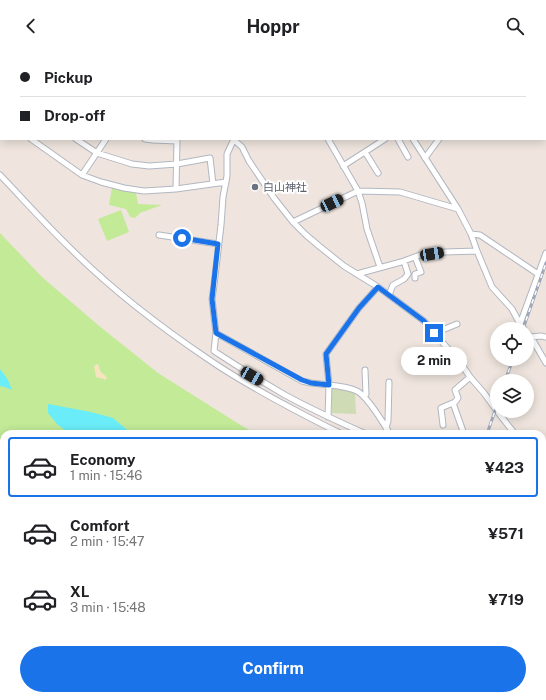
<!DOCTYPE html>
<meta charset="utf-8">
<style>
:root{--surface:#fff;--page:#f6f6f6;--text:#202124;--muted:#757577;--line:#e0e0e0;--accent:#1a73e8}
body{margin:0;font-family:"Public Sans","Noto Sans JP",sans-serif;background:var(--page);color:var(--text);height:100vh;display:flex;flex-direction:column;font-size:15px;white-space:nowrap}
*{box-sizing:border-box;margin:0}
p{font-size:13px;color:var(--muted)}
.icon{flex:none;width:22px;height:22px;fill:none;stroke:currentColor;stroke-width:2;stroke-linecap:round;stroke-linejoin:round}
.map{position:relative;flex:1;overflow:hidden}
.panel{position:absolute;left:0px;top:378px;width:546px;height:270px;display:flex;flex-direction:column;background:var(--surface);border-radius:12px 12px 0 0;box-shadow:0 2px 10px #0003}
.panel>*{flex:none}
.hud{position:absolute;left:0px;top:0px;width:546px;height:88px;box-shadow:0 2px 10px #0003;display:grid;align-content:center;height:88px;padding:0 20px;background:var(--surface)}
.controls{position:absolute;left:490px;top:270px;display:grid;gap:8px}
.controls a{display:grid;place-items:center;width:44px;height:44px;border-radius:50%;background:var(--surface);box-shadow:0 2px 10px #0003;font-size:20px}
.end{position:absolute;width:18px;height:18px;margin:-9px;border:5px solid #1a73e8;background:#fff;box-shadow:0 0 0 2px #fff}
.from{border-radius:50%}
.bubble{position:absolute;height:28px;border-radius:14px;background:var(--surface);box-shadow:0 2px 10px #0003;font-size:13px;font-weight:700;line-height:28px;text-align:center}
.car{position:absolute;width:12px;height:24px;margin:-12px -6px;border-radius:5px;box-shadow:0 0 3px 1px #0007;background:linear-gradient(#222 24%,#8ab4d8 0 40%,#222 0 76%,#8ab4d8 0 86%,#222 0)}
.hud b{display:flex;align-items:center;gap:14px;height:38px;font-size:15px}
.hud b+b{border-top:1px solid var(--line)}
.hud i{width:10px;height:10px;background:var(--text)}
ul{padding:7px 0 0;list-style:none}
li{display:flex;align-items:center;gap:12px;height:60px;margin:0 8px 6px;padding:0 12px;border:2px solid transparent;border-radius:4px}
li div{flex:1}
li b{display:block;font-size:15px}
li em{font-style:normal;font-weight:700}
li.current{border-color:var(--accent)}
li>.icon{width:36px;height:36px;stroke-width:1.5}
.cta{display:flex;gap:8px;margin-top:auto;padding:8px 20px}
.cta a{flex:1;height:46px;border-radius:24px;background:var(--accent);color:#fff;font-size:16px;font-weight:700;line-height:46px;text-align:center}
header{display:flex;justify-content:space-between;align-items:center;height:52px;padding:0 20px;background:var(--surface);font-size:18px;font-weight:700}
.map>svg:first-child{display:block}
.green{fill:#c2ea97}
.sand{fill:#f6e4c0}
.cemetery{fill:#cedbb4}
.water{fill:#6aedf9}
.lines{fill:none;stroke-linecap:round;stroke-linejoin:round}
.minor-casing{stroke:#b2b7c1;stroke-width:7}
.minor{stroke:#fff;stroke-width:5}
.rail-casing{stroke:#a0a8b9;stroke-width:3}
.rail{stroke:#fff;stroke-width:1.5;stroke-dasharray:4.5;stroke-linecap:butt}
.route{stroke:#1a73e8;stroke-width:5}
.worship-dot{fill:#6b7280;stroke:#fff;stroke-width:1.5}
.labels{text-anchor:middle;stroke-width:4;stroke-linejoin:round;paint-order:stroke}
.worship-label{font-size:11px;fill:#5b616d;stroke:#fff;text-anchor:start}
</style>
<header><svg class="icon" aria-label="back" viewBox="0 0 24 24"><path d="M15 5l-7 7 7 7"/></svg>Hoppr<svg class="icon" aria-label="search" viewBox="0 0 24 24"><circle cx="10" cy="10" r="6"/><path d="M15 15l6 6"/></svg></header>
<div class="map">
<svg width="546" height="648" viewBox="0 0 546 648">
<rect width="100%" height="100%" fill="#efe5de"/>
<!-- green -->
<path class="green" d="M112,135L136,141L138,152L162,153L140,161L135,166L130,165L126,157L109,153Z
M121,158L129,180L107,189L98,167Z
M0,181L42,225L98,273L158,321L242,374L257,382H4V564L0,563Z
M542,504L546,506V648H204L195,644H542Z"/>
<!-- sand -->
<path class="sand" d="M97,312L99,314C100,322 103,320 107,326L105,328C100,325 99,327 96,325L94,314Z"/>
<!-- cemetery -->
<path class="cemetery" d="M331,336L346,338L355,341L356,362L332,361Z"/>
<!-- water -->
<path class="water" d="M0,317L8,328L12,338L5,335L0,334Z
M48,352L91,360L113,366L132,382H70L57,372L48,361Z
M542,524H546V541L542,540Z
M0,615L4,617V644H60L69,648H0Z"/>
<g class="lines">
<!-- minor casing -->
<g class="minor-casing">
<path id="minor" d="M67,0L68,1
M139,0V1
M267,0L268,1
M358,0L359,1
M5,1L6,0
M51,1L52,0
M213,1L215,0
M500,1V0
M0,16L1,13
M0,24L1,25
M0,64L1,65
M31,87L82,123L101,130L124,136L144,139L176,137L226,130
M76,87L97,101L132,112L149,114L177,112L210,106L213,132
M145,87L153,88L177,89
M233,87L242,95L249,109L274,146L293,170L306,183L319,194L344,214L378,235L424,269L462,313L470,325L484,341L497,359
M234,87L227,102V124L223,145L221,173L214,233L212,247L216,281L214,299C237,314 261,329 285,343C311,357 339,370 366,382
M328,87L358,139L362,151L367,177L380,215
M398,87L408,105
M413,87L458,157L471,182L477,199L492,235L512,257L520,272L524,277
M365,100L378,121
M425,106L439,87
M343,114L385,87
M0,123C23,147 45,172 69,195C111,237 159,274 208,307C234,325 263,341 291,356C308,365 325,374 342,382
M82,123L106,87
M176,137L177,87
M293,170L358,139L400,140L458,157
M471,182L480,183L538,222
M159,183L218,192
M415,205L421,220L415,222V226
M357,222L401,210L420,203L445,200L477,199
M389,243L393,233L404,227L408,222L404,209
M520,272L546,201
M216,281L302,329L311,331L329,333L326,302L359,256L378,235
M435,281L457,272
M527,281L531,285L546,311
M531,285L541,284L546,285
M364,345L366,342L365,318
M453,351L464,382H463
M497,359L515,382
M328,365L329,333C338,334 348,335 357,339C367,344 384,372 390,382
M443,373L441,356L455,350L458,346L455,338L470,325
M386,376L388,369L389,330
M542,417L546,423
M542,452L546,453
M542,462L546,463"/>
</g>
<!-- minor -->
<use href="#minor" class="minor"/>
<!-- rail casing -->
<g class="rail-casing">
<path id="rail" d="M523,277L546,211
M505,329L513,307
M487,382L497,353
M396,648L397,644"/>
</g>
<!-- rail -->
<use href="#rail" class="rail"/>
</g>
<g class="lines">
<!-- route -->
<path class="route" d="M182,186L218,192L212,247L216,281L302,328L311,331L329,333L326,302L359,256L378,235L424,269L434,281"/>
</g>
<!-- markers -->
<circle class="worship-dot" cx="255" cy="135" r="4"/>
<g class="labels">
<!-- worship labels -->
<g class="worship-label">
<text x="263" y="139">白山神社</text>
</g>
</g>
</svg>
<div class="controls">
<a><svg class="icon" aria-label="locate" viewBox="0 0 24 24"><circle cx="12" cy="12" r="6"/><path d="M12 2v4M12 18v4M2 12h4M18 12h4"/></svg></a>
<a><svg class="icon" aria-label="layers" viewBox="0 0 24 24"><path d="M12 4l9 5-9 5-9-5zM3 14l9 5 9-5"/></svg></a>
</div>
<i class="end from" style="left:182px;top:186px"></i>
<i class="end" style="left:434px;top:281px"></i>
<div class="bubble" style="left:401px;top:295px;width:66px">2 min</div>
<i class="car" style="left:332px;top:151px;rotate:65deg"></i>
<i class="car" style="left:432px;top:202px;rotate:81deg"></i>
<i class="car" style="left:252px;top:324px;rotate:120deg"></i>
<div class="hud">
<b><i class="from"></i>Pickup</b>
<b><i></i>Drop-off</b>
</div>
<section class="panel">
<ul>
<li class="current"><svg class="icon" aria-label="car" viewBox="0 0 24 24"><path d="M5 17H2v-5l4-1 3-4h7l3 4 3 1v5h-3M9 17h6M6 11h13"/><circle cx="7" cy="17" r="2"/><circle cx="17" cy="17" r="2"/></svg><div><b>Economy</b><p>1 min · 15:46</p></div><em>¥423</em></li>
<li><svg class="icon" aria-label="car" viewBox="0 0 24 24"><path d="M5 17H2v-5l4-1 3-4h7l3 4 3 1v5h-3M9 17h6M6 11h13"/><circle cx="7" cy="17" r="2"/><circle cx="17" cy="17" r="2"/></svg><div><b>Comfort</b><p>2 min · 15:47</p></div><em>¥571</em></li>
<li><svg class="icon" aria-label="car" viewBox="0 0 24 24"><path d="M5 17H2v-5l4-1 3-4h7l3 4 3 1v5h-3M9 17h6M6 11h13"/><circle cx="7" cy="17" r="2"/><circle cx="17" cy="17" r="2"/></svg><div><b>XL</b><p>3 min · 15:48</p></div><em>¥719</em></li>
</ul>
<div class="cta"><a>Confirm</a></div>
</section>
</div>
